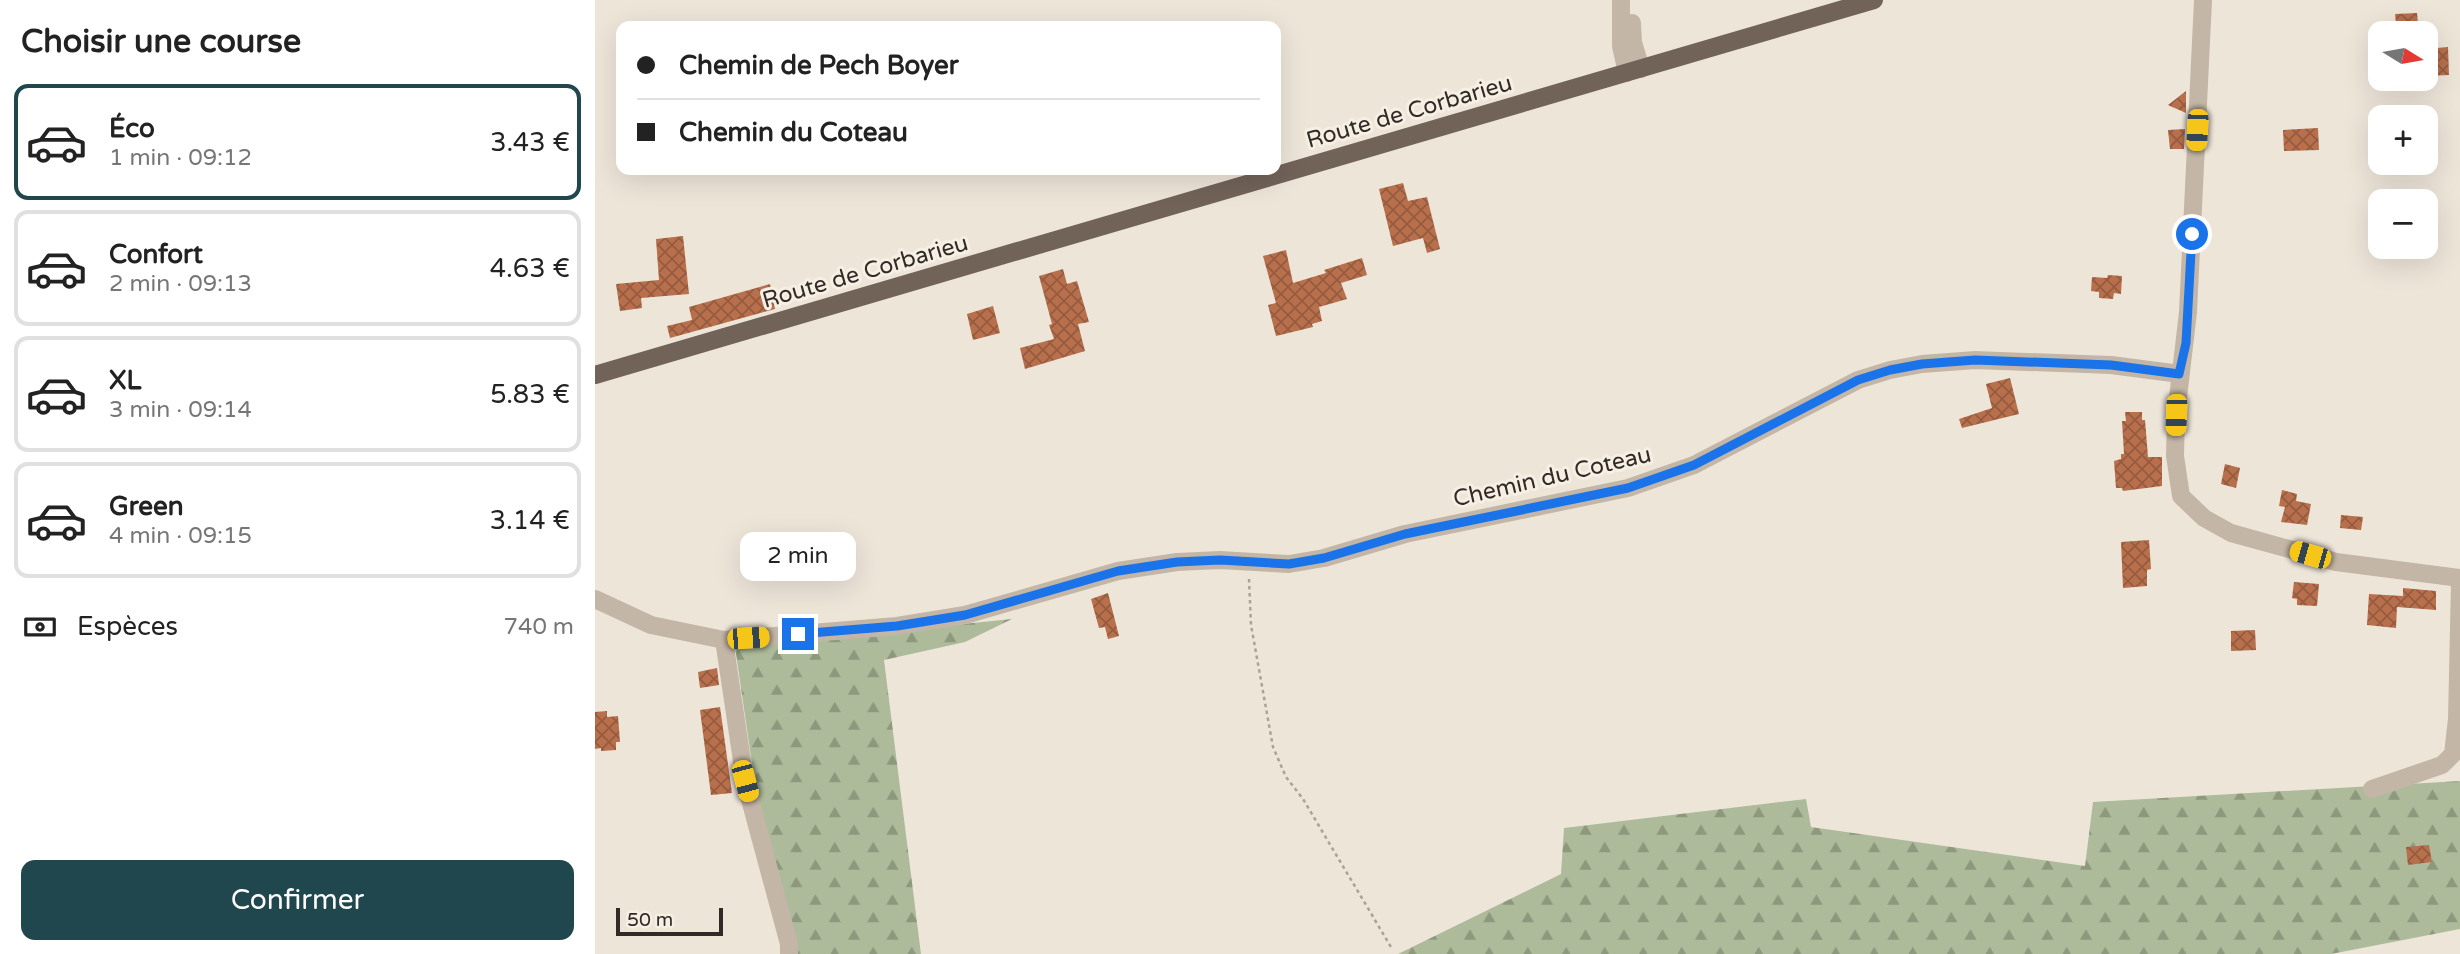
<!DOCTYPE html>
<html lang="fr">
<meta charset="utf-8">
<style>
:root{--surface:#fff;--page:#f6f6f6;--text:#222;--muted:#767676;--line:#e0e0e0;--accent:#20474e}
body{margin:0;font-family:"Varela Round",sans-serif;background:var(--page);color:var(--text);height:100vh;display:flex;flex-direction:column;font-size:26px;white-space:nowrap}
*{box-sizing:border-box;margin:0}
p{font-size:23px;color:var(--muted)}
.icon{flex:none;width:38px;height:38px;fill:none;stroke:currentColor;stroke-width:2;stroke-linecap:round;stroke-linejoin:round}
.map{position:relative;flex:1;overflow:hidden}
.side{display:flex;flex-direction:column;background:var(--surface);width:595px}
.side>*{flex:none}
.guide{position:absolute;left:21px;top:21px;width:665px;height:154px;border-radius:14px;box-shadow:0 7px 28px #0002;display:grid;align-content:center;height:154px;padding:0 21px;background:var(--surface)}
.needle{width:46px;rotate:101deg}
.tools{position:absolute;left:1773px;top:21px;display:grid;gap:14px}
.tools a{display:grid;place-items:center;width:70px;height:70px;border-radius:14px;background:var(--surface);box-shadow:0 7px 28px #0002;font-size:35px}
.scale{position:absolute;left:21px;bottom:18px;width:107px;box-sizing:border-box;padding-left:7px;border:4px solid #312a26;border-top:0;font-size:19px;line-height:24px;white-space:nowrap;color:#312a26;-webkit-text-stroke:5px #f6efe4;paint-order:stroke}
.end{position:absolute;width:32px;height:32px;margin:-16px;border:9px solid #1a73e8;background:#fff;box-shadow:0 0 0 4px #fff}
.from{border-radius:50%}
.bubble{position:absolute;height:49px;border-radius:14px;background:var(--surface);box-shadow:0 7px 28px #0002;font-size:23px;font-weight:600;line-height:49px;text-align:center}
.car{position:absolute;width:21px;height:42px;margin:-21px -10px;border-radius:9px;box-shadow:0 0 5px 2px #0007;background:linear-gradient(#f5c518 24%,#345 0 40%,#f5c518 0 76%,#345 0 86%,#f5c518 0)}
.guide b{display:flex;align-items:center;gap:24px;height:66px;font-size:26px}
.guide b+b{border-top:2px solid var(--line)}
.guide i{width:18px;height:18px;background:var(--text)}
ul{padding:0;list-style:none}
li{display:flex;align-items:center;gap:21px;height:116px;margin:0 14px 10px;padding:0 7px;border:4px solid var(--line);border-radius:14px}
li div{flex:1}
li b{display:block;font-size:26px}
li em{font-style:normal;font-weight:600}
li.current{border-color:var(--accent)}
li>.icon{width:63px;height:63px;stroke-width:1.5}
h2{padding:0 21px;font-size:32px;line-height:84px}
.pay{display:flex;align-items:center;gap:18px;height:77px;padding:0 21px;font-size:26px}
.pay p{margin-inline-start:auto}
.action{display:flex;gap:14px;margin-top:auto;padding:14px 21px}
.action a{flex:1;height:80px;border-radius:14px;background:var(--accent);color:#fff;font-size:28px;font-weight:600;line-height:80px;text-align:center}
main{display:flex;flex:1;min-height:0}
.map>svg:first-child{display:block}
.forest{fill:url(#forest-firs)}
.building{fill:url(#building-cross-hatch)}
.lines{fill:none;stroke-linecap:round;stroke-linejoin:round}
.path{stroke:#b0a091;stroke-width:2.5;stroke-dasharray:3.5 3.5;stroke-linecap:butt}
.minor{stroke:#c4b6a6;stroke-width:18}
.major{stroke:#726359;stroke-width:18}
.route{stroke:#1a73e8;stroke-width:9}
.labels{text-anchor:middle;stroke-width:6;stroke-linejoin:round;paint-order:stroke}
.street-label{font-size:23px;fill:#312a26;stroke:#f6efe4}
</style>
<main>
<section class="side">
<h2>Choisir une course</h2>
<ul>
<li class="current"><svg class="icon" aria-label="car" viewBox="0 0 24 24"><path d="M5 17H2v-5l4-1 3-4h7l3 4 3 1v5h-3M9 17h6M6 11h13"/><circle cx="7" cy="17" r="2"/><circle cx="17" cy="17" r="2"/></svg><div><b>Éco</b><p>1 min · 09:12</p></div><em>3.43 €</em></li>
<li><svg class="icon" aria-label="car" viewBox="0 0 24 24"><path d="M5 17H2v-5l4-1 3-4h7l3 4 3 1v5h-3M9 17h6M6 11h13"/><circle cx="7" cy="17" r="2"/><circle cx="17" cy="17" r="2"/></svg><div><b>Confort</b><p>2 min · 09:13</p></div><em>4.63 €</em></li>
<li><svg class="icon" aria-label="car" viewBox="0 0 24 24"><path d="M5 17H2v-5l4-1 3-4h7l3 4 3 1v5h-3M9 17h6M6 11h13"/><circle cx="7" cy="17" r="2"/><circle cx="17" cy="17" r="2"/></svg><div><b>XL</b><p>3 min · 09:14</p></div><em>5.83 €</em></li>
<li><svg class="icon" aria-label="car" viewBox="0 0 24 24"><path d="M5 17H2v-5l4-1 3-4h7l3 4 3 1v5h-3M9 17h6M6 11h13"/><circle cx="7" cy="17" r="2"/><circle cx="17" cy="17" r="2"/></svg><div><b>Green</b><p>4 min · 09:15</p></div><em>3.14 €</em></li>
</ul>
<div class="pay"><svg class="icon" aria-label="cash" viewBox="0 0 24 24"><path d="M3 7h18v10H3z"/><circle cx="12" cy="12" r="2"/></svg>Espèces<p>740 m</p></div>
<div class="action"><a>Confirmer</a></div>
</section>
<div class="map">
<svg width="1865" height="954" viewBox="0 0 1865 954">
<defs>
<pattern id="forest-firs" width="22" height="20" patternUnits="userSpaceOnUse" patternTransform="scale(1.75)"><rect width="22" height="20" fill="#adbb9a"/><path d="M5 1l3.5 6h-7zM16 11l3.5 6h-7z" fill="#8d987d"/></pattern>
<pattern id="building-cross-hatch" width="8" height="8" patternUnits="userSpaceOnUse" patternTransform="scale(1.75)"><rect width="8" height="8" fill="#b86f4c"/><path d="M0 0l8 8M0 8l8-8" fill="none" stroke="#965b3f"/></pattern>
</defs>
<rect width="100%" height="100%" fill="#eee5d9"/>
<!-- forest -->
<path class="forest" d="M417,619L370,642L289,660L326,954H202L163,805L140,647Z
M1865,781V929L1736,954H803L966,874L969,828L1211,799L1216,827L1490,866L1498,802Z"/>
<!-- building -->
<path class="building" d="M1822,13L1824,33H1802L1800,14Z
M1853,47L1854,75L1833,76L1830,49Z
M1591,91V113L1573,105Z
M1723,128L1724,150L1689,151L1688,130Z
M1590,129L1589,149H1575L1573,130Z
M808,183L813,201L832,197L845,249L832,253L828,238L798,246L784,189Z
M88,236L94,294L46,298L47,308L25,311L21,284L64,280L61,239Z
M691,250L698,283L731,273L729,270L767,258L772,275L746,283L752,299L724,307L727,321L717,324L718,327L681,336L673,305L681,303L668,256Z
M468,269L472,284L482,281L494,322L483,324L490,351L430,369L425,348L459,339L454,325L457,324L444,276Z
M1513,275L1527,276L1526,294L1519,293L1518,299L1504,298V292L1496,291L1497,277L1512,278Z
M175,284L180,309L75,338L72,326L97,320L94,307Z
M398,306L405,333L378,340L372,314Z
M1415,378L1424,414L1367,428L1364,419L1397,408L1391,384Z
M1530,412H1547V420H1550L1553,457H1567V486L1528,491L1527,488H1521L1519,461L1526,459V454H1529L1527,421H1531Z
M1630,464L1645,468L1641,488L1626,484Z
M1687,490L1702,494L1701,501L1716,504L1712,525L1686,522L1690,507L1684,506Z
M1746,515L1768,517L1766,530L1745,528Z
M1554,540L1556,569L1552,570V586L1528,588L1526,542Z
M1699,582L1724,584L1722,606L1702,605V599L1697,598Z
M1808,588L1841,591V610L1802,607L1801,628L1772,625L1774,594L1808,596Z
M513,593L524,636L513,639L510,627L504,628L496,599Z
M1660,630L1661,650L1636,651V631Z
M122,668L124,685L105,688L103,672Z
M125,707L137,793L116,795L105,710Z
M12,711V717L23,716L25,742H21V750L6,751V748L0,749V712Z
M1834,845L1837,862L1813,865L1811,847Z"/>
<g class="lines">
<!-- path -->
<path class="path" d="M654,579L656,625L678,747L691,777L708,799L796,947"/>
<!-- minor -->
<path class="minor" d="M1026,0V46L1032,73
M1608,0L1593,312L1581,415L1580,456L1586,496L1609,518L1636,533L1741,562L1865,578
M1037,23L1038,42L1046,69
M0,599L56,625L129,640L302,626L370,615L523,571L582,562L625,560L694,564L729,558L810,534L1033,488L1099,465L1263,380L1295,370L1327,364L1380,360L1516,365L1585,374
M129,640L150,781L194,944V954
M1777,789L1847,765L1858,754L1862,719L1865,582"/>
<!-- major -->
<path class="major" d="M0,375L1279,0"/>
</g>
<g class="lines">
<!-- route -->
<path class="route" d="M203,634L302,626L370,615L523,571L582,562L625,560L694,564L729,558L810,534L1033,488L1099,465L1263,380L1295,370L1327,364L1380,360L1516,365L1584,374L1591,343L1597,234"/>
</g>
<g class="labels">
<!-- street labels -->
<g class="street-label">
<text transform="translate(814 111) rotate(-16)" y="8">Route de Corbarieu</text>
<text transform="translate(270 271) rotate(-16)" y="8">Route de Corbarieu</text>
<text transform="translate(957 476) rotate(-13)" y="8">Chemin du Coteau</text>
</g>
</g>
</svg>
<div class="tools">
<a><svg class="needle" viewBox="-14 -14 28 28"><path d="M0-13l5 13h-10z" fill="#e53935"/><path d="M0 13l5-13h-10z" fill="#767676"/></svg></a>
<a>+</a>
<a>−</a>
</div>
<div class="scale">50 m</div>
<i class="end from" style="left:1597px;top:234px"></i>
<i class="end" style="left:203px;top:634px"></i>
<div class="bubble" style="left:145px;top:532px;width:116px">2 min</div>
<i class="car" style="left:1602px;top:130px;rotate:183deg"></i>
<i class="car" style="left:1581px;top:415px;rotate:182deg"></i>
<i class="car" style="left:1715px;top:555px;rotate:286deg"></i>
<i class="car" style="left:153px;top:638px;rotate:86deg"></i>
<i class="car" style="left:150px;top:781px;rotate:165deg"></i>
<div class="guide">
<b><i class="from"></i>Chemin de Pech Boyer</b>
<b><i></i>Chemin du Coteau</b>
</div>
</div>
</main>
